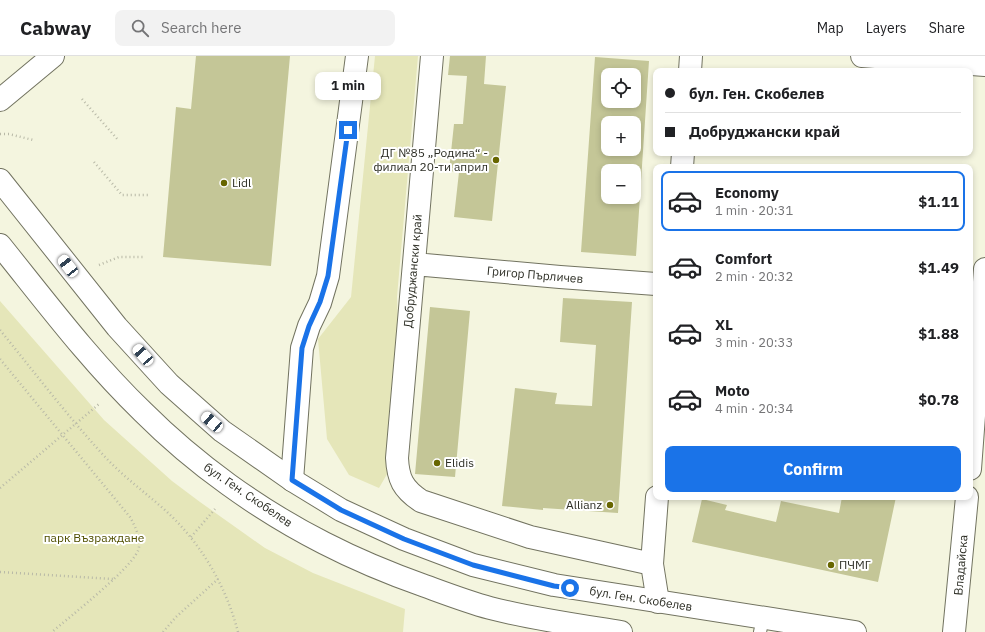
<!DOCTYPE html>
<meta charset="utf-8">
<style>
:root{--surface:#fff;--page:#f2f2f2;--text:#202124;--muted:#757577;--line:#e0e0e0;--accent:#1a73e8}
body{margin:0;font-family:"IBM Plex Sans",sans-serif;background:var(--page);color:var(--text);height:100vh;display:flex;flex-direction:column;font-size:15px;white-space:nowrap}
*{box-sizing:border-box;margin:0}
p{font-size:13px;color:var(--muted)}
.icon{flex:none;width:22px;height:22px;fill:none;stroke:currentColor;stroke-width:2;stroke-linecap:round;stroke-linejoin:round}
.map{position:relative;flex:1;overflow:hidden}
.side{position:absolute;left:653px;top:108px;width:320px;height:336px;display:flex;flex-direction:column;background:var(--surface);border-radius:8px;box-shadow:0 2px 6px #0003}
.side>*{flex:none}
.hud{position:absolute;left:653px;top:12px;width:320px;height:88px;border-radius:8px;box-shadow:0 2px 6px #0003;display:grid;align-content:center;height:88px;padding:0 12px;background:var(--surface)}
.controls{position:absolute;left:601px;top:12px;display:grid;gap:8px}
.controls a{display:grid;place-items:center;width:40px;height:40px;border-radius:8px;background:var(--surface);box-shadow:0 2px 6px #0003;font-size:20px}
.end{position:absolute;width:18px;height:18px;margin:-9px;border:5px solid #1a73e8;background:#fff;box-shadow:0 0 0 2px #fff}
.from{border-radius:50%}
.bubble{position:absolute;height:28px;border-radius:8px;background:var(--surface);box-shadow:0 2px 6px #0003;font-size:13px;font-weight:700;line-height:28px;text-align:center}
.car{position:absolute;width:12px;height:24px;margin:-12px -6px;border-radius:5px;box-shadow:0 0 3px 1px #0007;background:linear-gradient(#fff 24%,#345 0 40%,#fff 0 76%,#345 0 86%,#fff 0)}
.hud b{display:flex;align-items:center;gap:14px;height:38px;font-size:15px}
.hud b+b{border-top:1px solid var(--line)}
.hud i{width:10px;height:10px;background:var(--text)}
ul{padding:7px 0 0;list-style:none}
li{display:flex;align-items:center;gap:12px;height:60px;margin:0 8px 6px;padding:0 4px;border:2px solid transparent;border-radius:8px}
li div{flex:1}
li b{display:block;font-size:15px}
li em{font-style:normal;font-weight:700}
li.current{border-color:var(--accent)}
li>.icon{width:36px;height:36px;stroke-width:1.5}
.primary-button{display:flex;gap:8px;margin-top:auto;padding:8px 12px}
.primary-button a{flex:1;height:46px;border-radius:8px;background:var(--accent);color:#fff;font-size:16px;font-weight:700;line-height:46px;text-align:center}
header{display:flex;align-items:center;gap:24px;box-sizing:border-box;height:56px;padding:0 20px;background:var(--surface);border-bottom:1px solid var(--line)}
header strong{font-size:19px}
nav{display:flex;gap:22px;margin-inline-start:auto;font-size:14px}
.search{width:280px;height:36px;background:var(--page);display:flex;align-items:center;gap:10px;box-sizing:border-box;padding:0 14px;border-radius:8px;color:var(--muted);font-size:15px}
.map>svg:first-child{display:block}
.green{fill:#e5e6b9}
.building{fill:#c4c697;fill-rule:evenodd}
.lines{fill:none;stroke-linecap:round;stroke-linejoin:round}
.lane-casing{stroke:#727360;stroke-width:14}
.street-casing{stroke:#727360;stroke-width:24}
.primary-casing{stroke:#727360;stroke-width:24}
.path{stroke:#b8b9a7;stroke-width:2.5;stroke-dasharray:1 3;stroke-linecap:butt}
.lane{stroke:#fff;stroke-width:12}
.street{stroke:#fff;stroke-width:22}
.primary{stroke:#fff;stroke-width:22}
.route{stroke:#1a73e8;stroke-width:5}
.poi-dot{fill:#676600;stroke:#fff;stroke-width:1.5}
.labels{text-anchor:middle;stroke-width:4;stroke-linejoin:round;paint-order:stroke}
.poi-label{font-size:12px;fill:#2d2e25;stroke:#fff;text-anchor:start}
.street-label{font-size:12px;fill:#2d2e25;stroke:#fff}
.park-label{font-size:12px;fill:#504f00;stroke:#fff}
</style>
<header>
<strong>Cabway</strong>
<div class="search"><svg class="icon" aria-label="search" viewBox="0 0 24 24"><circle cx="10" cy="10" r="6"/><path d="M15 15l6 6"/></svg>Search here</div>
<nav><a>Map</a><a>Layers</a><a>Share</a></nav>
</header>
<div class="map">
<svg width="985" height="576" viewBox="0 0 985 576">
<rect width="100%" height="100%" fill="#f4f5df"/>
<!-- green -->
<path class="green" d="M375,0H418L397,241L399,299L390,413L379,432L349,419L327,383L318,283L351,241Z
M0,245L104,364L172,425L200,446L265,492L313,517L405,553L403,576H0Z"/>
<!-- building -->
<path class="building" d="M196,0H290L271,210L163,201L176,51L191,53Z
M450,0H486L484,28L506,30L492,165L454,161L459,116L449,115L454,68H463L467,20L448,19Z
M595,1L649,5L636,200L581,196ZM608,19H634V45H608ZM608,67H634V93H608ZM608,115H634V141H608Z
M563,242L632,246L618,457L543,452V454L502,450L515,332L557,337L555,348L592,350L596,289L560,286Z
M430,251L470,255L455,421L415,418Z
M842,441H896L878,526L692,486L702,443L727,449L725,454L776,466L781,445L839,457Z"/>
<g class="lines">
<!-- lane casing -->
<g class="lane-casing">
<path id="lane" d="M760,576L763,562"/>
</g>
<!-- street casing -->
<g class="street-casing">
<path id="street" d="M432,0L397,402C398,423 403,433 421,445L530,481L652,508
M862,0L985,9
M690,15L691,0
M0,44L53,0
M682,111L683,97
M414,208L560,221L656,228
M970,413L985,213
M292,424L302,292L309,270L320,247L328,220L357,0
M657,441L652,508L658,546
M954,576L967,441"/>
</g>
<!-- primary casing -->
<g class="primary-casing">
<path id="primary" d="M0,124L117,271L169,328L222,375L292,424L341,454L404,483L473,509L554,529L855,576
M0,189C46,246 90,305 143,356C195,408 259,454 324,487C357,504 391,518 425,530C447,538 468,546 490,552C533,563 577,569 621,576"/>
</g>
<!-- path -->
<path class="path" d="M82,43L119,85
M0,78H9L33,84
M94,106L122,139H150
M99,209L119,201H145
M0,274C35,317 69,362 107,403C125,422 146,437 166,455C201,487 226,530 238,576
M0,303L130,461C135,470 140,480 139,491C138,508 68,562 52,576
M0,432L99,348
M191,481L215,453
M0,516L113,523
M163,576L176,561L218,523"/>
<!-- lane -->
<use href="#lane" class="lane"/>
<!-- street -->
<use href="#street" class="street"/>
<!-- primary -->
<use href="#primary" class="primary"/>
</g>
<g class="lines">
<!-- route -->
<path class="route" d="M348,74L328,220L320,246L309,270L302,292L292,424L341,454L404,483L473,509L554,530L570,532"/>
</g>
<!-- markers -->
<g class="poi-dot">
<circle cx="496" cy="104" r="4"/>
<circle cx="224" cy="127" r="4"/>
<circle cx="437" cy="407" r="4"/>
<circle cx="610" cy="449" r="4"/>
<circle cx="831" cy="509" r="4"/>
</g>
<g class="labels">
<!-- poi labels -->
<g class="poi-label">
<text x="488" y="101" text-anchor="end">ДГ №85 „Родина“ -<tspan x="488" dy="14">филиал 20-ти април</tspan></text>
<text x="232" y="131">Lidl</text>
<text x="445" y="411">Elidis</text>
<text x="602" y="453" text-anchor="end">Allianz</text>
<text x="839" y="513">ПЧМГ</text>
</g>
<!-- street labels -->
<g class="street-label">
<text transform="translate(413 215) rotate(-85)" y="4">Добруджански край</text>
<text transform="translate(535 219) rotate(5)" y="4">Григор Пърличев</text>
<text transform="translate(248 439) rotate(34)" y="4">бул. Ген. Скобелев</text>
<text transform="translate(961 509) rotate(-85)" y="4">Владайска</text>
<text transform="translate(641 543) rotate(9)" y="4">бул. Ген. Скобелев</text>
</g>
<!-- park labels -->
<g class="park-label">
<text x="94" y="486">парк Възраждане</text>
</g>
</g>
</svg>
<div class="controls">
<a><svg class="icon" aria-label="locate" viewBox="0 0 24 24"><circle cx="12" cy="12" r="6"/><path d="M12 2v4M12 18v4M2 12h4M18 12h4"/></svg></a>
<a>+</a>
<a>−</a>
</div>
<i class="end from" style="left:570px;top:532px"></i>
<i class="end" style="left:348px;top:74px"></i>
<div class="bubble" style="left:315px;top:16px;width:66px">1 min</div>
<i class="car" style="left:68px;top:210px;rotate:322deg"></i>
<i class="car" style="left:143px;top:299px;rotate:318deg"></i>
<i class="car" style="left:212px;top:366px;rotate:311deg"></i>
<div class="hud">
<b><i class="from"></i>бул. Ген. Скобелев</b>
<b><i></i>Добруджански край</b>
</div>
<section class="side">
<ul>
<li class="current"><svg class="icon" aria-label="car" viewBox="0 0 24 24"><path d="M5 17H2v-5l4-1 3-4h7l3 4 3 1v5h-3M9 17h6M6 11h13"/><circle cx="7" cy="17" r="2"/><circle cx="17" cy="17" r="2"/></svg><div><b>Economy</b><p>1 min · 20:31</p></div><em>$1.11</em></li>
<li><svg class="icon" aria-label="car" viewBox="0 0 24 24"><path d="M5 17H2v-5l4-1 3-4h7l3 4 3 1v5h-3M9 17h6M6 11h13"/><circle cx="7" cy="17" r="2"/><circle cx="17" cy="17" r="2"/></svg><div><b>Comfort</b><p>2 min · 20:32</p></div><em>$1.49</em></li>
<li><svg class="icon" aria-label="car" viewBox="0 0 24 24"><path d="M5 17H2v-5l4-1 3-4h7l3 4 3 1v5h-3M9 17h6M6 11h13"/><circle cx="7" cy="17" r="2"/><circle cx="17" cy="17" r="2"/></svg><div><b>XL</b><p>3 min · 20:33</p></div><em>$1.88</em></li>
<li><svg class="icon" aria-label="car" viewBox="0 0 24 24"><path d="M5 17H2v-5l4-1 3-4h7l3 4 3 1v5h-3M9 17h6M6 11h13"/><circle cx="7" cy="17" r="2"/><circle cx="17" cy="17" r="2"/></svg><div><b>Moto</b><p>4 min · 20:34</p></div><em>$0.78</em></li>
</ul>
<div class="primary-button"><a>Confirm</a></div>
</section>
</div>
